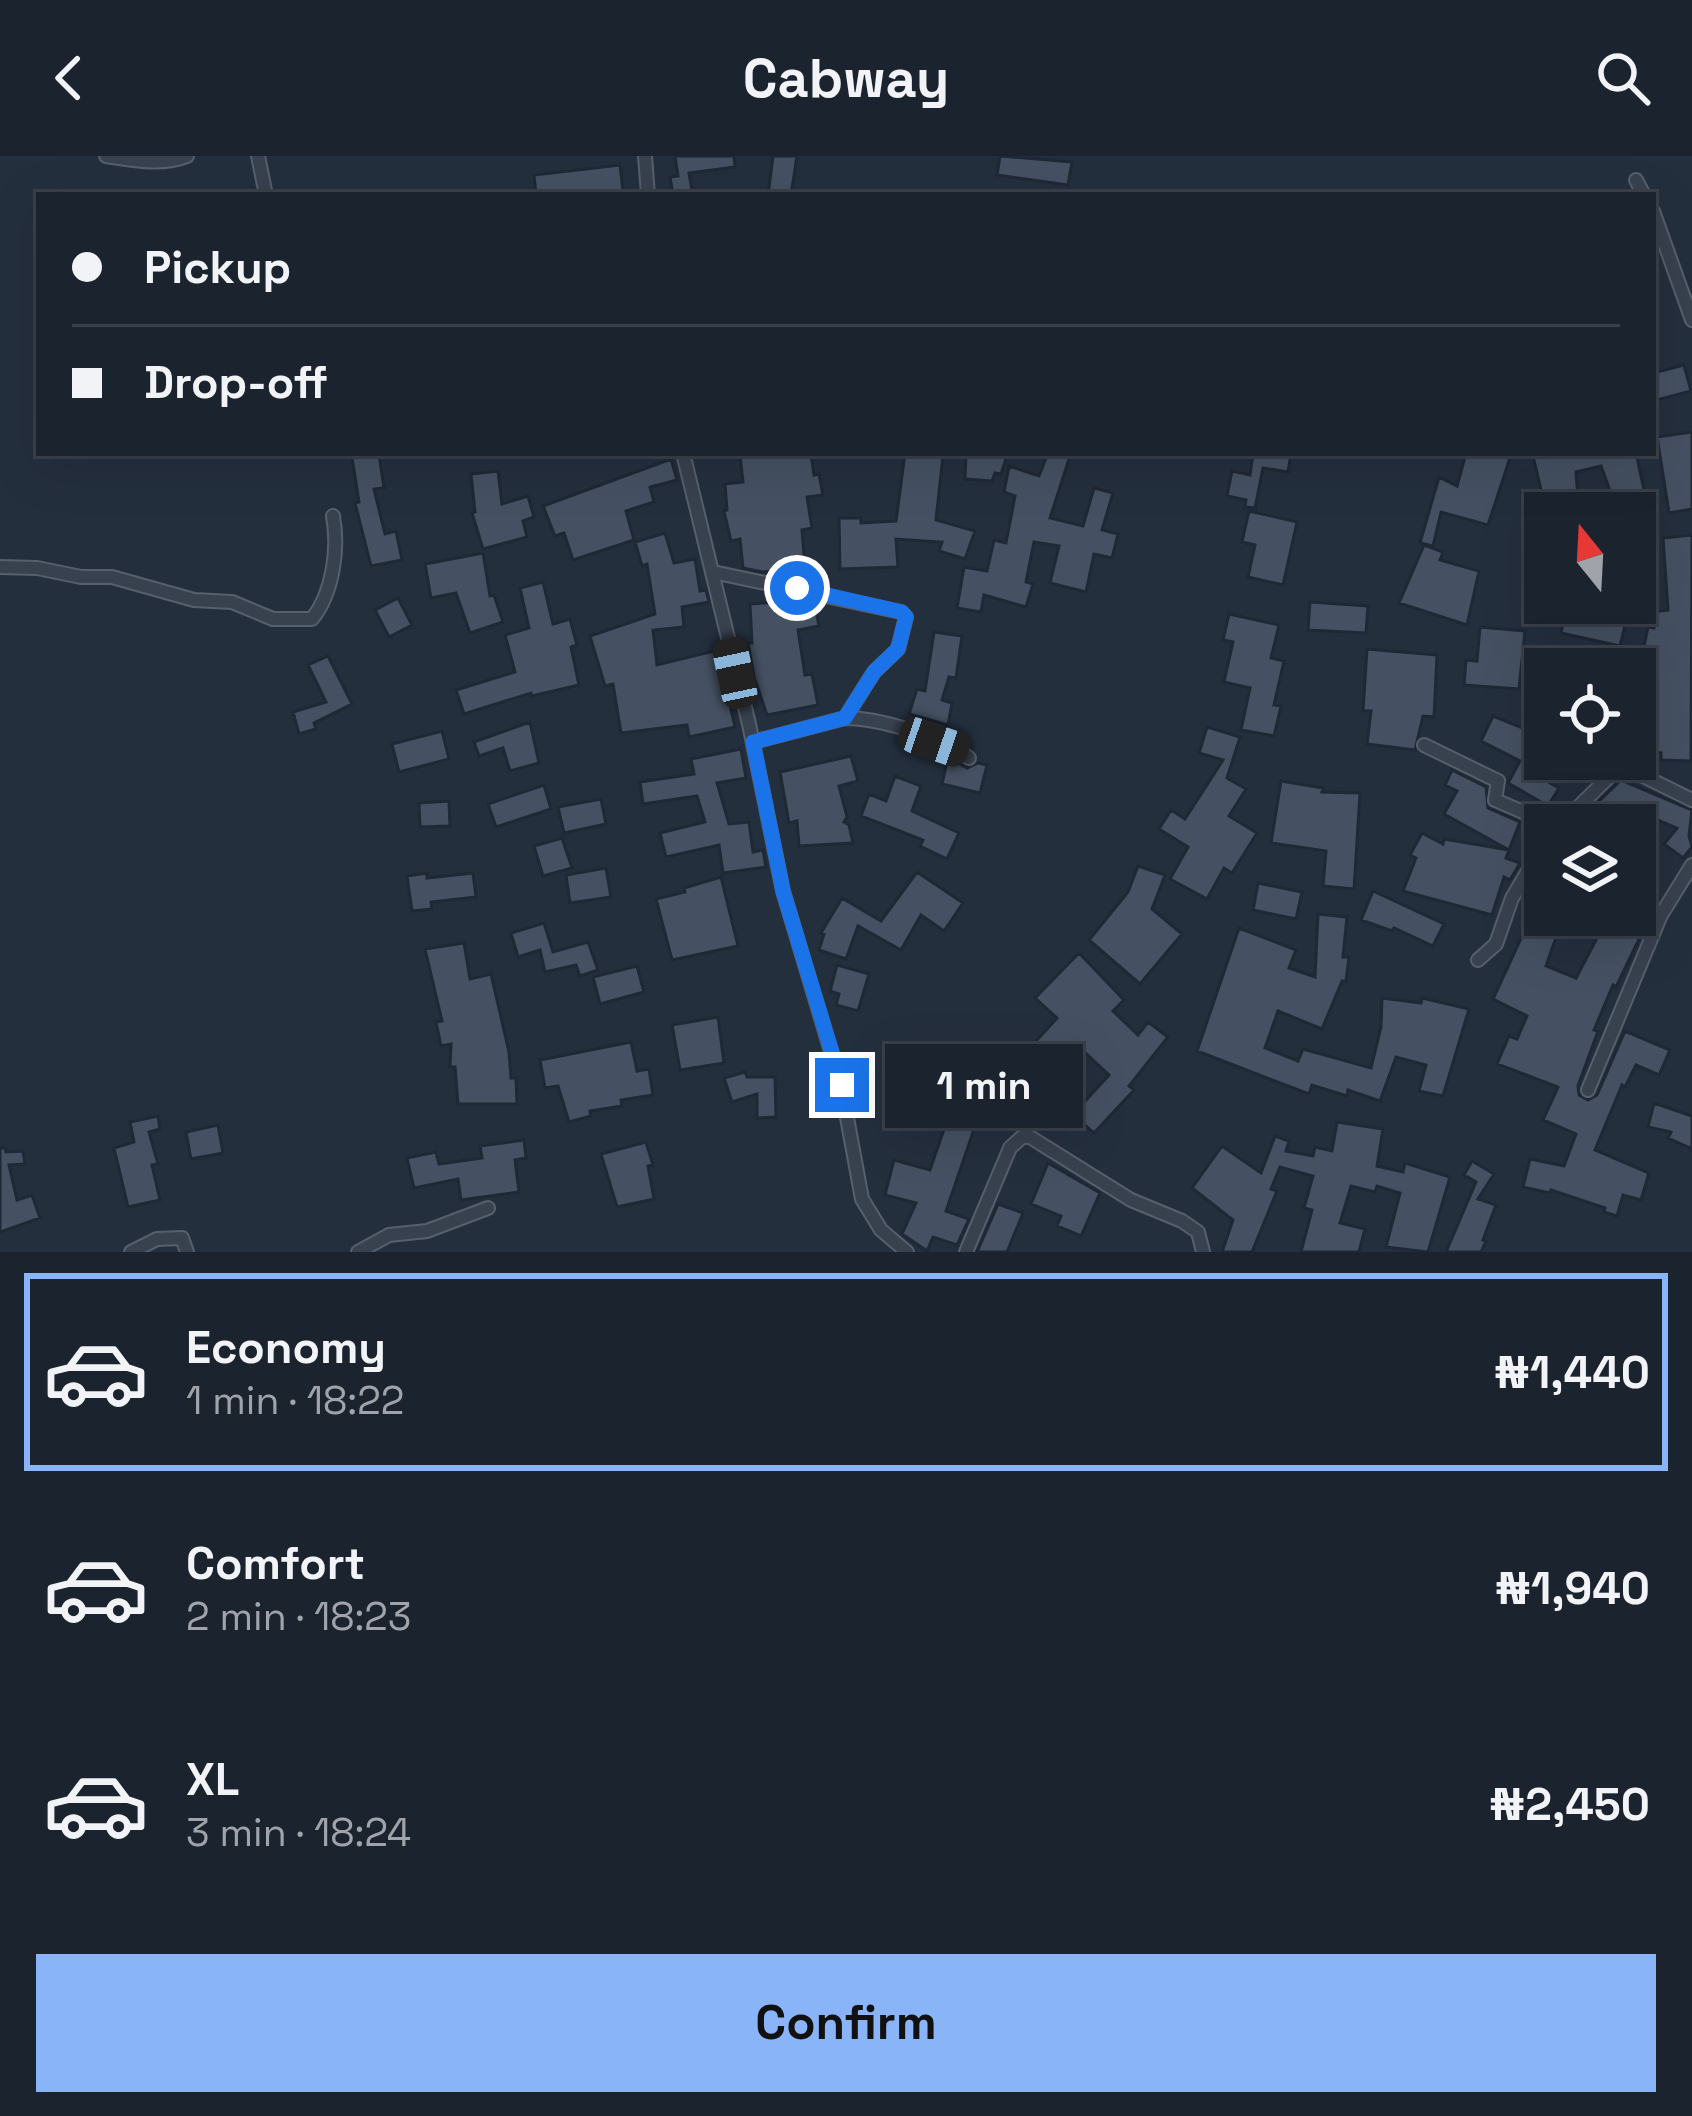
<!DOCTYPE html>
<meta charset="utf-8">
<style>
:root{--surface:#1b232e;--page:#242b36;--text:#f1f3f6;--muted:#a0a4aa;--line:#39404a;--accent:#8ab4f8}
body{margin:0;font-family:"Space Grotesk",sans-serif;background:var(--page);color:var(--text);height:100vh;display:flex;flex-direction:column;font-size:45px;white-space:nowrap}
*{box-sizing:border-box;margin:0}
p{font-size:39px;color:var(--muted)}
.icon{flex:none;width:66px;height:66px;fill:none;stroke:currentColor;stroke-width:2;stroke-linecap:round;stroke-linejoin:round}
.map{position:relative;height:1096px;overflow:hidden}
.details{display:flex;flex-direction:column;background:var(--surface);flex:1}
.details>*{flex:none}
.banner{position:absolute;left:36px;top:36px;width:1620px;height:264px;border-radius:0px;box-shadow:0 12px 48px #0002,0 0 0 3px var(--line);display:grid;align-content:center;height:264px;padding:0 36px;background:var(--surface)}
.needle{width:78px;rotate:342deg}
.tools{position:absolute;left:1524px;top:336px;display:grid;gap:24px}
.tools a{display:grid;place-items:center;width:132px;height:132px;border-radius:0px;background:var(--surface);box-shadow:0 12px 48px #0002,0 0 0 3px var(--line);font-size:60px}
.end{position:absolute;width:54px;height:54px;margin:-27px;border:15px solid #1a73e8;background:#fff;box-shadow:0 0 0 6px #fff}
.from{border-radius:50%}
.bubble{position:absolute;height:84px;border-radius:0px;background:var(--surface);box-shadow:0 12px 48px #0002,0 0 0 3px var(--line);font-size:39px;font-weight:700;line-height:84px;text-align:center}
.car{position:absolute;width:36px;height:72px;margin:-36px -18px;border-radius:15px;box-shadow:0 0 9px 3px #0007;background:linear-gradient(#222 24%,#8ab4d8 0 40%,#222 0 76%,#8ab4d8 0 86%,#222 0)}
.banner b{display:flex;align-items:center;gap:42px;height:114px;font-size:45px}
.banner b+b{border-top:3px solid var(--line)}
.banner i{width:30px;height:30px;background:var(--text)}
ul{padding:21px 0 0;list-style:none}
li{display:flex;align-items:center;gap:36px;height:198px;margin:0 24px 18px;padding:0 12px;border:6px solid transparent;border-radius:0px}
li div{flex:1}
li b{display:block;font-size:45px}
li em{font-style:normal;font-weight:700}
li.selected{border-color:var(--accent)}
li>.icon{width:108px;height:108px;stroke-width:1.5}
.action{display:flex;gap:24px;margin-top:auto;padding:24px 36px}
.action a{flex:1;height:138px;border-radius:0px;background:var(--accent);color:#111;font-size:48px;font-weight:700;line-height:138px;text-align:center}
header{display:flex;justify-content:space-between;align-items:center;height:156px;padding:0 36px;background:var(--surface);font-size:54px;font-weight:700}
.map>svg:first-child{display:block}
.building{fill:#455162;stroke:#1f2835;stroke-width:3;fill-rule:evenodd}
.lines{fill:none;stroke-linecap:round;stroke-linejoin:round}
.minor-casing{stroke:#565f6c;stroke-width:16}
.minor{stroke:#38414e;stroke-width:12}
.route{stroke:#1a73e8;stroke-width:15}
</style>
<header><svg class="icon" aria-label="back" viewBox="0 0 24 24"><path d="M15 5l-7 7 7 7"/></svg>Cabway<svg class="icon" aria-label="search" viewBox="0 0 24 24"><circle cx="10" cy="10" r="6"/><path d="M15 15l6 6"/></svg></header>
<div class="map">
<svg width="1692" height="1096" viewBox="0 0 1692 1096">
<rect width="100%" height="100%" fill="#242f3e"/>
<!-- building -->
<path class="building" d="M675,0H734L735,11L689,17L693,39H673L670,21L678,20Z
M773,0H797L791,39H768Z
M1000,0L1072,6L1068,29L997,19Z
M620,9L623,35L536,39L534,19Z
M1684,209L1691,235L1653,245V217Z
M1692,276V353L1669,357L1657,281Z
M778,297V300L811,297L814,319L819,318L823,339L807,341L812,372L802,374L805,412L762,416L743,412L740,383L731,385L724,355L727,354L725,328L743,326L740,299Z
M905,297L943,300L936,364L975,375L965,403L939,395L942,386L896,383L898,411L840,413L839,362H861V367L896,365Z
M966,297H1008L1001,318L995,317L992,325L965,323Z
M1048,297H1071L1050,362L1083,370L1094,332L1113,337L1102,374L1118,378L1112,402L1094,398L1086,436L1050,427L1059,390L1034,386L1026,426L1033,428L1026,451L984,439L981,456L957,452L964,411L987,415L994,384L1006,387L1015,340L1004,336L1009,310L1039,320Z
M1253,297H1291L1288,316L1263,312L1255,352L1245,351L1246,344L1227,340L1232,315L1250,319Z
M1466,297L1510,302L1488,369L1441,356L1433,390L1420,387L1439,321L1457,330Z
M1544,297H1636L1645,338L1630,342L1634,357H1618L1601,310L1576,316L1579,357L1524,361L1522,336L1541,334L1533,300Z
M379,298L384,332L374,333L385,378L396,375L402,404L371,410L355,347L359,346L352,302Z
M671,303L677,324L650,331L654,346L626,355L634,384L573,404L564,377L555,380L543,350Z
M498,315L502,348L528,340L534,361L523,365L527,381L483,393L472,357L475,356L471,318Z
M1249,355L1297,366L1283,429L1248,421L1255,389L1242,386Z
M665,377L674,407L695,403L700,435L706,434L709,446L682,451L684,471L653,474L657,509L718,494L735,571L689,581L687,569L621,577L613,528L605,530L590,480L655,458L647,408L642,410L635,386Z
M1692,379L1691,605L1661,604V597L1635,595V544L1643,545L1640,510L1648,471L1654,472V456L1668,454L1663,382Z
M1424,389L1443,396L1440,404L1479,415L1467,469L1399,447Z
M483,397L490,440L494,439L503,466L470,477L456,437L431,442L425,408Z
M543,426L553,468L570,463L577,489L571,491L579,529L532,540L531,537L464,558L456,534L515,516L505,479L529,472L520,432Z
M398,442L412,469L389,481L375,454Z
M779,446V451L815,449L819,470L798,474L805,519L812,518L818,549L767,559L754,521L748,487H752L750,448Z
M1310,446L1368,450L1366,477L1308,474Z
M1567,451L1626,465L1620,490L1561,477Z
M1229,458L1279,469L1271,502L1284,505L1274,549L1281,550L1274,580L1241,574L1250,532L1224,526L1233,486L1223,484Z
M1480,471L1525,475L1519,533L1464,529L1466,504L1477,505Z
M934,476L962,480L956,522L949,521L942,544L952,547L948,569L909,558L917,533L925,535Z
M1367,493L1437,499L1434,561L1423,560L1415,594L1367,588L1371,555H1363Z
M328,500L352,548L314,567L316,573L299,578L293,556L326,546L308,509Z
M1493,560L1545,581V603H1563L1550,627L1559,632L1548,650L1508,627L1520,605L1481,585Z
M530,566L539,607L510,615L503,592L479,600L474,586Z
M1207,571L1240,581L1227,622L1246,633L1229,660L1257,677L1232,717L1224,712L1207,743L1170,723L1188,691L1159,673L1171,654L1185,663L1223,604L1199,597Z
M442,575L449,603L399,616L392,588Z
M741,593L746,622L717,627L729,668L749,666L753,696L763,694L766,711L723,717L719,689L666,701L660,677L705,666L697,640L643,648L640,626L694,618L691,603Z
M851,600L858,625L839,630L847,661L844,666L849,669L853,687L799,690L797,665L789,667L780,616Z
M948,601L967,612L978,607L987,609L980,637L942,628Z
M1452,614L1486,631L1488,652L1520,666L1509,694L1444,658L1457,635L1445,629Z
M895,620L921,630L912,655L959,677L947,703L920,690L923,684L861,660L869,638L886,645Z
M1621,624L1692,654L1689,680L1692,691L1683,702L1664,688L1677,672L1619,648L1608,669L1589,662L1595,649Z
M1281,625L1323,632L1322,636L1360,637L1354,733L1323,730L1326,695L1271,687Z
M544,629L551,653L496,671L488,648Z
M601,643L606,668L564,677L558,651Z
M449,645L450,670L420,671L419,647Z
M1422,677L1443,688L1444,683L1509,694L1506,702L1520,707L1510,724L1504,721L1492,759L1403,735L1416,702L1410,699Z
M562,682L572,712L543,720L534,690Z
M1138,710L1165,719L1152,753L1182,778L1140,828L1089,784L1128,736Z
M606,712L611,741L570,747L566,719Z
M917,716L963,747L944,775L921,759L901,794L858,770L846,803L819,794L824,778L821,777L842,742L881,765Z
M427,717V722L473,717L476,741L431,746L432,753L412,755L407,720Z
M721,721L738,790L672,804L656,743L685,736L684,732Z
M1258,727L1302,736L1296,763L1253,754Z
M1545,730V759H1564L1546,810L1576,822L1609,759L1643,775L1616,831L1613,829L1594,874L1598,875L1578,930L1579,939L1588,944L1597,939L1625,875L1670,894L1659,919L1636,909L1625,931L1622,929L1595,994L1649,1017L1641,1044L1623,1039L1617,1060L1604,1056L1605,1052L1551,1034L1550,1037L1523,1031L1530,1003L1564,1010L1576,978L1543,964L1558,931L1497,908L1509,880L1517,883L1527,860L1493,843Z
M1373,735L1444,768L1433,790L1394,772L1392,775L1361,764Z
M1318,758L1347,761L1343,801H1349L1346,825H1342L1322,873L1278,855L1265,892L1298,905L1303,893L1371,912L1381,871L1382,842L1421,847L1422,842L1469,853L1443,940L1419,935L1426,909L1396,901L1380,945L1348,934L1347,940L1312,929L1309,938L1197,895L1239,772L1296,794L1289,812L1315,821Z
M544,767L553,796L588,786L598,814L580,820L576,809L545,816L540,794L518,801L511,777Z
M464,787L470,823L491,818L509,896L511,922H516L517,948H458L455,911H450L451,888L441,890L436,866L442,865L425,793Z
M1079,797L1124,844L1113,855L1138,879L1148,866L1168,881L1129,930L1134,934L1094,977L1065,951L1054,963L1004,920L1057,862L1035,842ZM1076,888L1109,919L1084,946L1051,915Z
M837,809L869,818L858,855L836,849L839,838L830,835Z
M637,810L644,836L600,848L593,821Z
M718,861L724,907L680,914L672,869Z
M631,886L637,915L649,913L653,939L621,944L622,950L590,955L591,960L569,966L558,930L545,932L540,904Z
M745,916L747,921H775L776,961L757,962V938L732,946L724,922Z
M953,947L980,956L946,1055L969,1063L957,1089L933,1081L927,1095L902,1078L916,1047L885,1039L894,1004L930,1014Z
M1654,947L1692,960V993L1668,982L1671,976L1648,971Z
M158,960L160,973L149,976L158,1008L152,1009L160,1044L128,1051L114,992L134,986L130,966Z
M1337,966L1383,973L1377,1010L1403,1016L1405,1007L1450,1021L1428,1096L1386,1091L1400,1037L1377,1030L1375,1036L1351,1030L1340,1067L1365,1073L1359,1096H1301L1312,1054L1304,1052L1313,1020L1280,1011L1271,1033L1277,1035L1252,1096H1222L1233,1064L1192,1032L1222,990L1261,1017L1275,980L1289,985L1286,995L1313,1000L1315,991L1332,995Z
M218,969L223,997L191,1003L186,976Z
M524,984L526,1002L515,1004L519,1036L461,1044L458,1023L414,1032L407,1002L436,996L439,1008L482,1002L480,990Z
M646,986L653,1009L648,1010L654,1043L617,1051L601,998Z
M0,992H5L6,996L23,995L25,1008L9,1009L17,1044L32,1039L40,1062L0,1076Z
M1472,1005L1494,1018L1478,1043L1496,1049L1483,1084L1486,1085L1481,1096H1446L1476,1026L1464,1019Z
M1048,1007L1100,1037L1081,1080L1057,1070L1061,1060L1031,1048Z
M998,1048L1023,1057L1007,1096H977Z"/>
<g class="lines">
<!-- minor casing -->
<g class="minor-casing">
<path id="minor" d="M106,0C133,4 162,10 187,0
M258,0L266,39
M645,0L648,39
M1636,24L1644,39
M1653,55L1692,164
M683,297L749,568L783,735L841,929L862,1043L881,1074L907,1096
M0,411L37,412L81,421H112L194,444L232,446L273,463H312C333,437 339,393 333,360
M713,416L901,456L906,461L898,493L874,516L845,562L753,586
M845,562C879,562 942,581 969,602
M1424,589L1498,625L1495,644L1530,659L1563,665
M1560,669L1616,614L1629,613L1692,644
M1478,804L1496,788L1512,742L1545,686
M1588,934L1661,759L1692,709
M131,1096L157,1083L182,1082L187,1096
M358,1096L389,1079L427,1075L488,1052
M966,1096L1010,992L1022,981H1030L1131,1044L1182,1065L1198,1076L1203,1096"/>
</g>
<!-- minor -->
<use href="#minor" class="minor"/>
</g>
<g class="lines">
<!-- route -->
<path class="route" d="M797,432L902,456L906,461L898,493L874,516L845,562L753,586L783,735L842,929"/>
</g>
</svg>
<div class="tools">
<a><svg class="needle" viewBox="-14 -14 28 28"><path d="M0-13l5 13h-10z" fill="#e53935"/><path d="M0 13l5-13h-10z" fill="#a0a4aa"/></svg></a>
<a><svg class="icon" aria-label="locate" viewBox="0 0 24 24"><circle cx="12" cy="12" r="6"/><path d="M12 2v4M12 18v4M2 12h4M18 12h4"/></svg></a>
<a><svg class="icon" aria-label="layers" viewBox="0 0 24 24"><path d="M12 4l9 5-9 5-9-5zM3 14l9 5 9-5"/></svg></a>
</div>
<i class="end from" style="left:797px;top:432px"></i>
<i class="end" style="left:842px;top:929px"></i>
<div class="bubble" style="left:885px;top:888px;width:198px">1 min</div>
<i class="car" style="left:735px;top:517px;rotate:348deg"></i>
<i class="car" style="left:934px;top:586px;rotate:109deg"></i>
<div class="banner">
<b><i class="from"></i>Pickup</b>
<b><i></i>Drop-off</b>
</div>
</div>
<section class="details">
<ul>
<li class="selected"><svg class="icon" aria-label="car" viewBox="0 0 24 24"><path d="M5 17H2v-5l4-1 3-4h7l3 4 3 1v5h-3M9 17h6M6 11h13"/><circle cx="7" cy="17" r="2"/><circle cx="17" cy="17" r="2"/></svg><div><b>Economy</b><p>1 min · 18:22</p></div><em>₦1,440</em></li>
<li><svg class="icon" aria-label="car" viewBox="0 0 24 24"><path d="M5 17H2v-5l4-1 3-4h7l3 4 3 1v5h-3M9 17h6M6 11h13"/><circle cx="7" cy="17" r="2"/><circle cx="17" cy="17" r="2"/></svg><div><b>Comfort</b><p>2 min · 18:23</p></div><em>₦1,940</em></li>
<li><svg class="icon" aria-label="car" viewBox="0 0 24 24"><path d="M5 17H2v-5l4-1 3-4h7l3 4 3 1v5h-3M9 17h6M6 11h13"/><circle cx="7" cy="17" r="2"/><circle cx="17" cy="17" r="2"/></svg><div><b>XL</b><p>3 min · 18:24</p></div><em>₦2,450</em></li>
</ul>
<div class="action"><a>Confirm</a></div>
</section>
